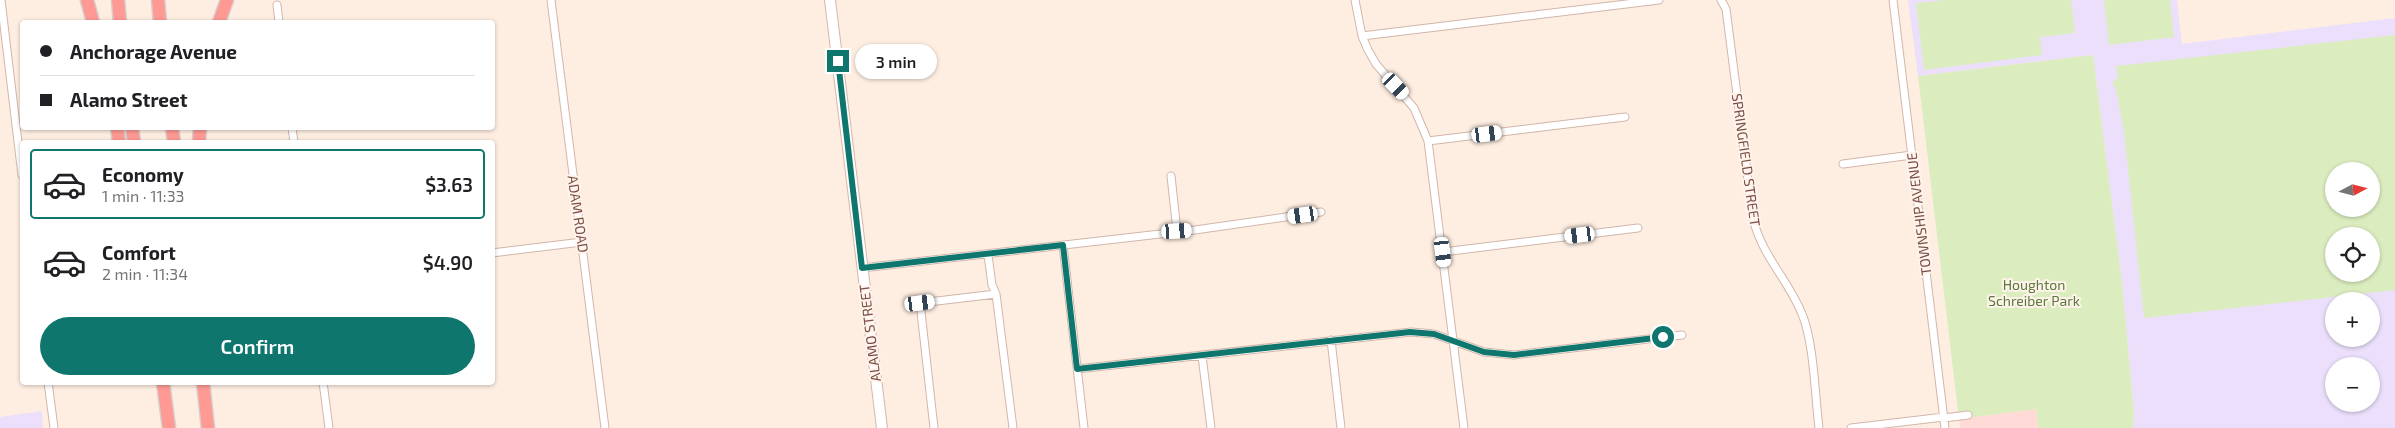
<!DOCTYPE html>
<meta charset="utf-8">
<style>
:root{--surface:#fff;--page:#f6f6f6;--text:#202124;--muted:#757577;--line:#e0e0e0;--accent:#0f766e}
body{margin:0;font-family:"Exo 2",sans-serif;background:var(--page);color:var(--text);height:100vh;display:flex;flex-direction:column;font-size:19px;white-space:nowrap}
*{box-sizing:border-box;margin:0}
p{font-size:16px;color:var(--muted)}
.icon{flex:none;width:28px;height:28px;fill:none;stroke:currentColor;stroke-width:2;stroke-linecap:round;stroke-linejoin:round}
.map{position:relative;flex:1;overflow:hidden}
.panel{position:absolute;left:20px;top:140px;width:475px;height:245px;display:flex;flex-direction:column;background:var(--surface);border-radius:5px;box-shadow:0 1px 4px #0004}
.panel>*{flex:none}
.banner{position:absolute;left:20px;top:20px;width:475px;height:110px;border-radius:5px;box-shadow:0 1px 4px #0004;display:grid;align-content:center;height:110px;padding:0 20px;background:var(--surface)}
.needle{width:32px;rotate:83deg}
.fabs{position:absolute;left:2325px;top:162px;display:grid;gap:10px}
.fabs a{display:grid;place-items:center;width:55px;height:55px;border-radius:50%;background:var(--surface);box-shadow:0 1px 4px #0004;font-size:25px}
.end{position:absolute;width:22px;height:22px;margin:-11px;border:6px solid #0f766e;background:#fff;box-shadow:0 0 0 2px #fff}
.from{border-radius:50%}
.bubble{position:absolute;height:35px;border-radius:18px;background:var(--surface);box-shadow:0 1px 4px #0004;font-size:16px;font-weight:600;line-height:35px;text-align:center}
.car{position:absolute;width:15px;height:30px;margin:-15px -8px;border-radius:6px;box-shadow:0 0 4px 1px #0007;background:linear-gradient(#fff 24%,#345 0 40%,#fff 0 76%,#345 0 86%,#fff 0)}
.banner b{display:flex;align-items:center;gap:18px;height:48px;font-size:19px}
.banner b+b{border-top:1px solid var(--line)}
.banner i{width:12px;height:12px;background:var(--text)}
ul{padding:9px 0 0;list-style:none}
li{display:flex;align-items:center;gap:15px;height:70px;margin:0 10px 8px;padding:0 10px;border:2px solid transparent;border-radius:5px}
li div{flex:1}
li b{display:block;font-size:19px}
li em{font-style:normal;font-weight:600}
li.selected{border-color:var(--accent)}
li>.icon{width:45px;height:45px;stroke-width:1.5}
.cta{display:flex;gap:10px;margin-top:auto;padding:10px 20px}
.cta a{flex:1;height:58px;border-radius:30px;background:var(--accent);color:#fff;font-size:20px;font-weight:600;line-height:58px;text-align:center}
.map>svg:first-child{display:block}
.commercial{fill:#ffdad6}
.education{fill:#ebdffb;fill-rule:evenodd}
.green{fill:#dbedbf;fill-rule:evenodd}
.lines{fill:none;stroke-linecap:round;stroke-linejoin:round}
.minor-casing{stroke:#d3b5aa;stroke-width:9}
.secondary-casing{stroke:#d9b5a9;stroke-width:12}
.motorway-casing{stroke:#d9cdcb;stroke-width:15}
.minor{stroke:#fff;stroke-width:7}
.secondary{stroke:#fff;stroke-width:10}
.motorway{stroke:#ff9993;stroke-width:12}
.route{stroke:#0f766e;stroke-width:6}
.labels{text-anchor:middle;stroke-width:4;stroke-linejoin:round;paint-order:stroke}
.street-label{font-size:14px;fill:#794e46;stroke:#fff3eb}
.park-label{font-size:14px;fill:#597a3a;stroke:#fff3eb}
</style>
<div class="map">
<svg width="2395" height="428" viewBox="0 0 2395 428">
<rect width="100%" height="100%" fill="#feeee2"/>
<!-- commercial -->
<path class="commercial" d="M2036,409L2038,428H1960L1959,419Z"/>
<!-- education -->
<path class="education" d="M1908,0H2177L2182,44L2395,18V428H2133L2134,413L2122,282L2093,55L1918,76ZM2334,171H2371V209H2334ZM2334,236H2371V274H2334ZM2334,301H2371V339H2334ZM2334,366H2371V404H2334Z
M42,411L43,428H0V417Z"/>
<!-- green -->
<path class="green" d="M1946,0H2071L2075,33L2041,37L2039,31L2042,55L1924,70L1916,3Z
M2104,0H2170L2174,37L2109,45Z
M2395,35V290L2144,318L2124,132L2116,89L2112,83L2118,77L2116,66ZM2334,171H2371V209H2334ZM2334,236H2371V274H2334Z
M2093,55L2122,282L2134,413L2133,428H2038L2036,409L1959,419L1918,76Z"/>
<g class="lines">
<!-- minor casing -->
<g class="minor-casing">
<path id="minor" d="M1,0L22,175
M551,0L605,428
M1355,0L1362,36L1368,50L1376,64L1414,108L1428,141L1464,428
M1721,0L1726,9L1753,219C1763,258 1788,279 1802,314C1814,342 1815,397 1819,428
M1893,0L1945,428
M277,5L279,22
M1362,36L1659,0
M292,128L294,142
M1428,141L1625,117
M1843,164L1912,155
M1171,176L1177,231
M1063,245L1084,428
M1443,252L1638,228
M492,253L582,242
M988,255L992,285L996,294L1013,428
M862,268L1195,230L1321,212
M1331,340L1341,428
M1202,356L1211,428
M1077,369L1411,332L1434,334L1484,352L1514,355L1682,335
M48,382L54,428
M323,382L329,428
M1944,418L1968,415
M934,428L920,303L996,294
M1851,428L1944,417"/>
</g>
<!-- secondary casing -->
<g class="secondary-casing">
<path id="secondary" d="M830,0L882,428"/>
</g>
<!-- motorway casing -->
<g class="motorway-casing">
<path id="motorway" d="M87,0L93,22
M118,0L120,22
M158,0L160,22
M219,22L227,0
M117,128L119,142
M132,128L134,142
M172,128L174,142
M199,142L200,128
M163,382L169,428
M203,382L208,428"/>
</g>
<!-- minor -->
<use href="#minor" class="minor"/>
<!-- secondary -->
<use href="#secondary" class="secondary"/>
<!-- motorway -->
<use href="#motorway" class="motorway"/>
</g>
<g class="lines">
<!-- route -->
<path class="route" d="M838,61L862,268L1063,245L1077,369L1410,332L1434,334L1484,352L1514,355L1663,337"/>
</g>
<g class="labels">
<!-- street labels -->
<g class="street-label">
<text transform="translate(1746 160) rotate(82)" y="5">SPRINGFIELD STREET</text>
<text transform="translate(578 214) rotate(82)" y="5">ADAM ROAD</text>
<text transform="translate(1919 214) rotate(-97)" y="5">TOWNSHIP AVENUE</text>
<text transform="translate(870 333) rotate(-97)" y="5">ALAMO STREET</text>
</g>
<!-- park labels -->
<g class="park-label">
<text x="2034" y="290">Houghton<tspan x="2034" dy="16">Schreiber Park</tspan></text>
</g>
</g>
</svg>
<div class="fabs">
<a><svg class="needle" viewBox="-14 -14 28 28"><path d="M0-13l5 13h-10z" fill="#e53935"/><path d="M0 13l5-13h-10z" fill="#757577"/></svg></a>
<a><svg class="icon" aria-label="locate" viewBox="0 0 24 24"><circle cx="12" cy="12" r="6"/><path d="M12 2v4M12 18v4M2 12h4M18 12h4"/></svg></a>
<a>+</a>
<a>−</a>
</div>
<i class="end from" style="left:1663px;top:337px"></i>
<i class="end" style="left:838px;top:61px"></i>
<div class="bubble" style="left:855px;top:44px;width:82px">3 min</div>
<i class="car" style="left:1396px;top:86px;rotate:136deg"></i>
<i class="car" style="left:1487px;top:134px;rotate:83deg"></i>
<i class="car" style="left:1303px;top:215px;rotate:262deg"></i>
<i class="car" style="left:1177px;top:231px;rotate:87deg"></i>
<i class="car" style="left:1580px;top:235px;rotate:263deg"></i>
<i class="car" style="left:1443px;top:252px;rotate:173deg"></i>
<i class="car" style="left:920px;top:303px;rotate:83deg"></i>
<div class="banner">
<b><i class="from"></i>Anchorage Avenue</b>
<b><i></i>Alamo Street</b>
</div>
<section class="panel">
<ul>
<li class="selected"><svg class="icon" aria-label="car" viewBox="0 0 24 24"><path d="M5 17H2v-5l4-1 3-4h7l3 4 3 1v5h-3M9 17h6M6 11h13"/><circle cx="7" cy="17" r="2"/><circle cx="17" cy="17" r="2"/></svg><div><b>Economy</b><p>1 min · 11:33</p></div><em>$3.63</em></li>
<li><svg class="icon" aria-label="car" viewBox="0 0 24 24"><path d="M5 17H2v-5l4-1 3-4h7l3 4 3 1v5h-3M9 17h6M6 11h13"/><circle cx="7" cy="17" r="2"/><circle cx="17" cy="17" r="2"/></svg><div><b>Comfort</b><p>2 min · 11:34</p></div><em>$4.90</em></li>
</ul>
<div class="cta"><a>Confirm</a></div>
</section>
</div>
